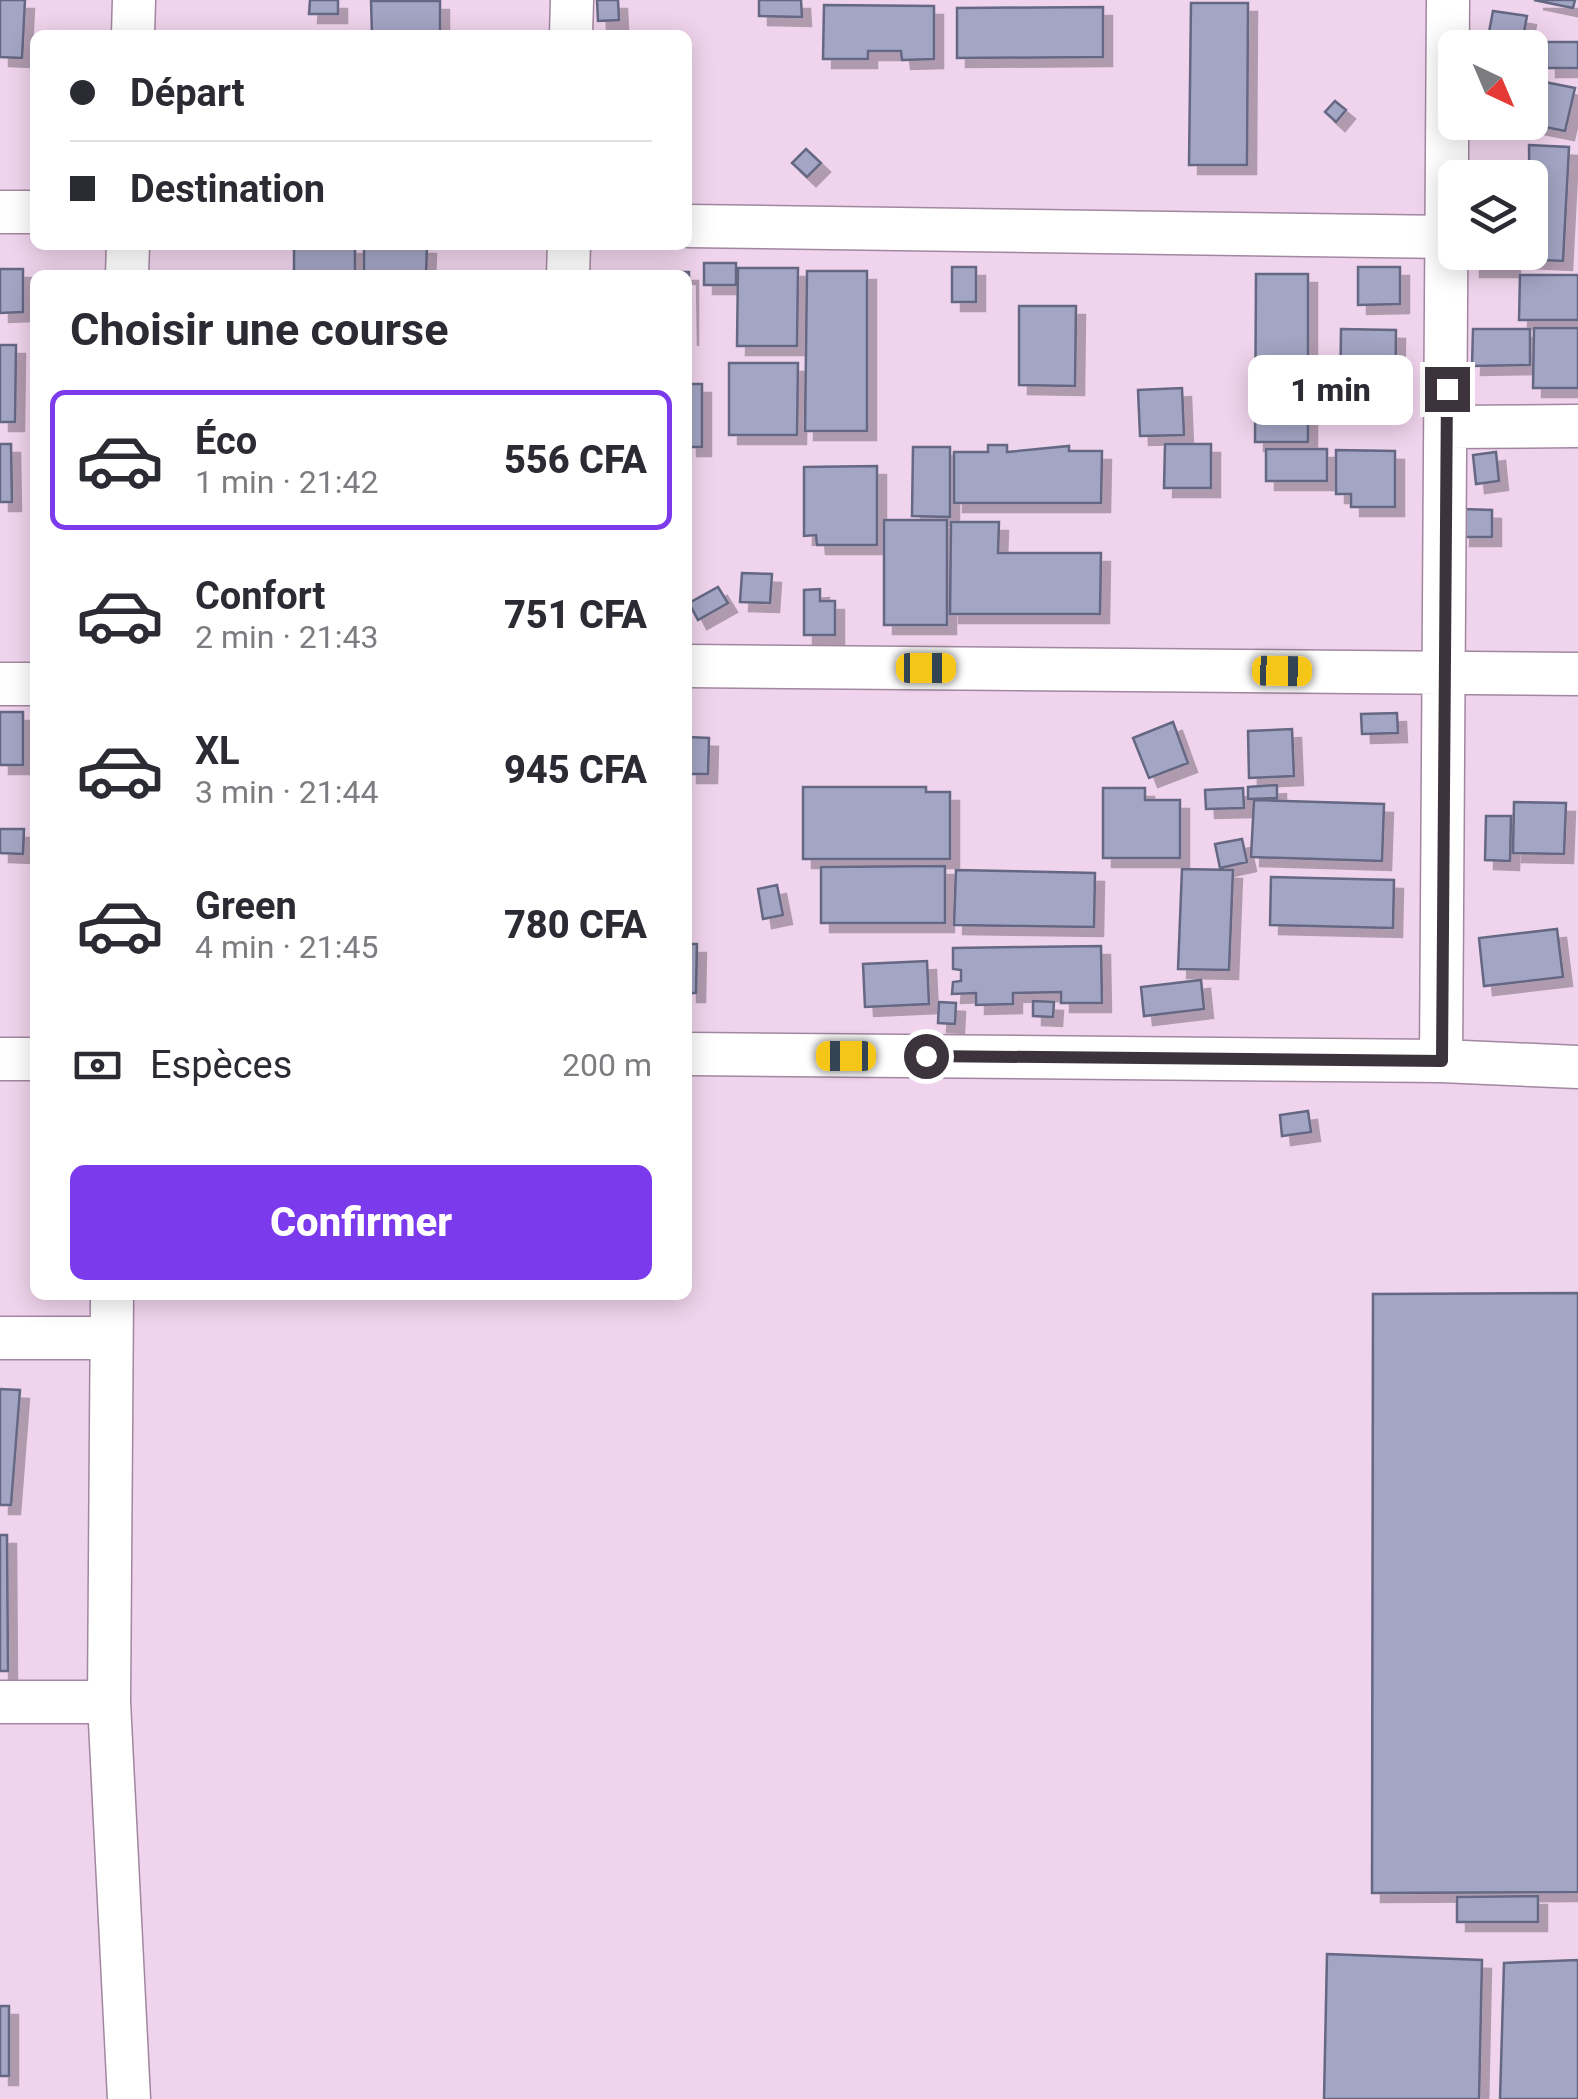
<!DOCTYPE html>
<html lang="fr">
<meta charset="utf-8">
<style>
:root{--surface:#fff;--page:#f7f7f7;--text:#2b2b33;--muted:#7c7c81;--line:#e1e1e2;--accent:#7c3aed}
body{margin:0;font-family:Roboto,sans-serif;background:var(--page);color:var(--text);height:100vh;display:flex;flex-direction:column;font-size:38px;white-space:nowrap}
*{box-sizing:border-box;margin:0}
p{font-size:32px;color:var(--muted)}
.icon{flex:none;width:55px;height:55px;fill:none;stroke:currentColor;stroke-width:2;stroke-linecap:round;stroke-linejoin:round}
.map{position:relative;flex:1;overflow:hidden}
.details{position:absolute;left:30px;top:270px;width:662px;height:1030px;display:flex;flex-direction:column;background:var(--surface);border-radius:15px;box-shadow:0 5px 25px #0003}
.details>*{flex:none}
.banner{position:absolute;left:30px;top:30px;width:662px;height:220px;border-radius:15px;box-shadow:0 5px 25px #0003;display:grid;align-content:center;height:220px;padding:0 40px;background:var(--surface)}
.needle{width:65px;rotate:136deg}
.controls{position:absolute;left:1438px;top:30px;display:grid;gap:20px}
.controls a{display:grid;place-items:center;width:110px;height:110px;border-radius:15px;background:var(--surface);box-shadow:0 5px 25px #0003;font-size:50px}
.end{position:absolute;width:45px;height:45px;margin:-22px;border:12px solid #3d333d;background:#fff;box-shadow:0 0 0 5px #fff}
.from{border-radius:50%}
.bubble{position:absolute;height:70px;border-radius:15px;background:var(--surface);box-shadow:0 5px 25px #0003;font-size:32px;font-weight:800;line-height:70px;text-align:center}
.car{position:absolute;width:30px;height:60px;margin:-30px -15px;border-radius:12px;box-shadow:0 0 8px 2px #0007;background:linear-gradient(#f5c518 24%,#345 0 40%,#f5c518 0 76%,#345 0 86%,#f5c518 0)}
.banner b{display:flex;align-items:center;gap:35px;height:95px;font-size:38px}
.banner b+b{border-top:2px solid var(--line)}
.banner i{width:25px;height:25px;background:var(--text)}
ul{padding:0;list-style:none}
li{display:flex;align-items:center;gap:30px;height:140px;margin:0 20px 15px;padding:0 20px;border:5px solid transparent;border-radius:15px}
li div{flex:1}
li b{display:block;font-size:38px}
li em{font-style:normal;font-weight:800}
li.selected{border-color:var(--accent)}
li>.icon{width:90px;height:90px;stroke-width:1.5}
h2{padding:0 40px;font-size:45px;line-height:120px}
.pay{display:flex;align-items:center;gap:25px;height:110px;padding:0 40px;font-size:38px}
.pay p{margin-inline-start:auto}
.cta{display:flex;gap:20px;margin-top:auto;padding:20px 40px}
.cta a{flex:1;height:115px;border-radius:15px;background:var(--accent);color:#fff;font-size:40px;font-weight:800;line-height:115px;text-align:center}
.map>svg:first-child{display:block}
.building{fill:#a3a5c4;stroke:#656783;stroke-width:2.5;filter:url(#shadow)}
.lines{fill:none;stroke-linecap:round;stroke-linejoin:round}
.street-casing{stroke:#a1879f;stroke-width:45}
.street{stroke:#fff;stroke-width:42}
.route{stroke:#3d333d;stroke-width:12}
</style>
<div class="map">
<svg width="1578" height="2099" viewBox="0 0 1578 2099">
<defs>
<filter id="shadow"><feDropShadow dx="9" dy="9" stdDeviation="0" flood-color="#0004"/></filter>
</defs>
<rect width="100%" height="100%" fill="#f0d4ed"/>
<!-- building -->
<path class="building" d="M0,0H25L22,58L0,57Z
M310,0H338V14H309Z
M597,0H618L619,20L598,21Z
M759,0H801L802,17L759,16Z
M1534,0H1575L1573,8Z
M371,1H440V35H372Z
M1191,3H1248L1247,165H1189Z
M824,5L934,6V59L902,60L901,51H868V59H823Z
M1103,7V57L957,58V8Z
M1493,11L1527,16L1521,48H1486Z
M1547,42H1578V68H1547Z
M1535,80L1575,88L1565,131L1525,123L1530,122Z
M1335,101L1346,110L1336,122L1325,112Z
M1529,145L1569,147L1563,261L1523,259V252H1530Z
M806,149L821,163L807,177L792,163Z
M1471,169H1511V178H1471Z
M294,245H355V275H294Z
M364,245H427L426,275H364Z
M1471,252H1511V268H1471Z
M704,263H736V285H704Z
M952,267H976V302H952Z
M1358,267H1400V304L1358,305Z
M738,268H798L797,346H737Z
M0,269H23V312L0,313Z
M807,271H867V431H805Z
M611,272H689V337L688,275Z
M1256,274H1308V442H1255Z
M1520,275H1578V320H1519Z
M1019,306H1076L1075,386L1019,385Z
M1534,328H1578V388H1533Z
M1341,329L1396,330L1395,411L1340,412Z
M1473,329H1530V365L1472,366Z
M0,345H16L15,422H0Z
M729,363H798L797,435H729Z
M688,384H702V447H688Z
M1182,388L1184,435L1140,436L1138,390Z
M0,444H11L12,502H0Z
M1165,444H1211V488H1164Z
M988,445H1007V452L1069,446V451H1102L1101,503H954V452H988Z
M913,447H950V517L912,516Z
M1266,449H1327V481H1266Z
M1336,450L1395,451V507H1351V494H1336Z
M1496,452L1499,481L1476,484L1473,455Z
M877,466V545H817L816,535L804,536V467Z
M1462,509L1492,510V537H1461Z
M884,520H947V625H884Z
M951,522H999L998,553H1101L1100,614H950Z
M742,573L772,574L770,603L740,602Z
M718,587L728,603L698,620L689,603Z
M820,589V601H835V635H804V590Z
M0,712H23V765H0Z
M1397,713L1398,733L1362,734L1361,714Z
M1173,722L1188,763L1149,778L1133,738Z
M1292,729L1294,776L1249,778L1248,731Z
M688,737L709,738L708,774H688Z
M1277,785V798L1248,799V787Z
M803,787H926V792H950V859H803Z
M1103,788H1145V800H1180V858H1103Z
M1243,788L1244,808L1206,809L1205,790Z
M1254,800L1384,804L1382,861L1251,857Z
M1514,802L1566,803L1564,854L1513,853Z
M1486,816H1511L1510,861L1485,860Z
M0,829H24L23,854L0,853Z
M1242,839L1247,862L1220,868L1215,844Z
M945,866V923H821V867Z
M1182,869L1233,870L1229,970L1178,969Z
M956,870L1095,873L1094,927L954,925Z
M1271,877L1394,880L1393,928L1270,925Z
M777,885L783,915L763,919L758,889Z
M1557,929L1563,977L1484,986L1479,938Z
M688,944H697L696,993H688Z
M1101,946L1102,1003H1061V992L1013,993V1004L976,1005V993L952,994L953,982L961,981V970L953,969V948Z
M927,961L929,1004L865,1007L863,964Z
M1201,980L1204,1009L1144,1016L1141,987Z
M1033,1001L1054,1002L1053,1017L1033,1016Z
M939,1002L956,1003L955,1024L938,1023Z
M1308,1111L1311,1132L1282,1136L1280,1115Z
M1578,1293V1892L1372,1893L1373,1294Z
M0,1389L20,1390L11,1505H0Z
M0,1535H7L8,1671H0Z
M1538,1896V1922H1457V1897Z
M1327,1954L1482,1960L1479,2099H1324Z
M1578,1960V2099H1500L1504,1963Z
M0,2006H9V2076H0Z"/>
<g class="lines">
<!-- street casing -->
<g class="street-casing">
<path id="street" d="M133,35L134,0
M571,35L572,0
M0,212H35
M688,226L1447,237
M127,275L128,245
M568,275L569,245
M1447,427L1578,426
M688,666L1578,674
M0,684H35
M688,1054L1441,1061L1578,1067
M0,1059H35
M1441,1061L1448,0
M112,1295L109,1702L129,2099
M0,1338H110
M0,1702H109"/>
</g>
<!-- street -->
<use href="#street" class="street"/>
</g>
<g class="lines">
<!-- route -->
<path class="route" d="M926,1056L1442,1061L1447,389"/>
</g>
</svg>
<div class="controls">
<a><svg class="needle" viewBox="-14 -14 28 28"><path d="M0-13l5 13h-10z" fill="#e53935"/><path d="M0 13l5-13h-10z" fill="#7c7c81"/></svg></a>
<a><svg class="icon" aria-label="layers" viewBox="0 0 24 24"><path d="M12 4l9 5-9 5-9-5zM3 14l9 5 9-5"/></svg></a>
</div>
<i class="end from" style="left:926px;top:1056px"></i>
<i class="end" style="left:1447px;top:389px"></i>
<div class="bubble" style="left:1248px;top:355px;width:165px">1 min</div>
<i class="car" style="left:926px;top:668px;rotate:90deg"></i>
<i class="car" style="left:1282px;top:671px;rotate:91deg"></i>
<i class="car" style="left:846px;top:1056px;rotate:270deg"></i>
<div class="banner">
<b><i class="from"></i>Départ</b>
<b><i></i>Destination</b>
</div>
<section class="details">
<h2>Choisir une course</h2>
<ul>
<li class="selected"><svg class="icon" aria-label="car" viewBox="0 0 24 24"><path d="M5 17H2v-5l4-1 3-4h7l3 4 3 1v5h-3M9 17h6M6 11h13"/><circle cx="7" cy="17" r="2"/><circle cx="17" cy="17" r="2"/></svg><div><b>Éco</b><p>1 min · 21:42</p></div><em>556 CFA</em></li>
<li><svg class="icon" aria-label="car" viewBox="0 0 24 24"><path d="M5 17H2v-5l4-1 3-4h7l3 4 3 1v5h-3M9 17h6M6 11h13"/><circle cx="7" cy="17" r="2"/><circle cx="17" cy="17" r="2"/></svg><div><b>Confort</b><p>2 min · 21:43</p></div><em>751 CFA</em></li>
<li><svg class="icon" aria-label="car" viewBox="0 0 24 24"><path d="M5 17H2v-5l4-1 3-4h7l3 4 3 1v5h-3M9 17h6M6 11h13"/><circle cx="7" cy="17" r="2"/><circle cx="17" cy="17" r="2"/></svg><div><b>XL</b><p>3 min · 21:44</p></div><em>945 CFA</em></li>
<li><svg class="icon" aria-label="car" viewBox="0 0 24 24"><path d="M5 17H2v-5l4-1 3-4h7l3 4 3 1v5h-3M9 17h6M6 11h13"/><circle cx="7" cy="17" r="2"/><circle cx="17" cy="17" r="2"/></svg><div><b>Green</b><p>4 min · 21:45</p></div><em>780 CFA</em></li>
</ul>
<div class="pay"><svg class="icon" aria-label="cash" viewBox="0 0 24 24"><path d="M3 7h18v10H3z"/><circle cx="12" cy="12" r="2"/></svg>Espèces<p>200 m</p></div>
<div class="cta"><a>Confirmer</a></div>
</section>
</div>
